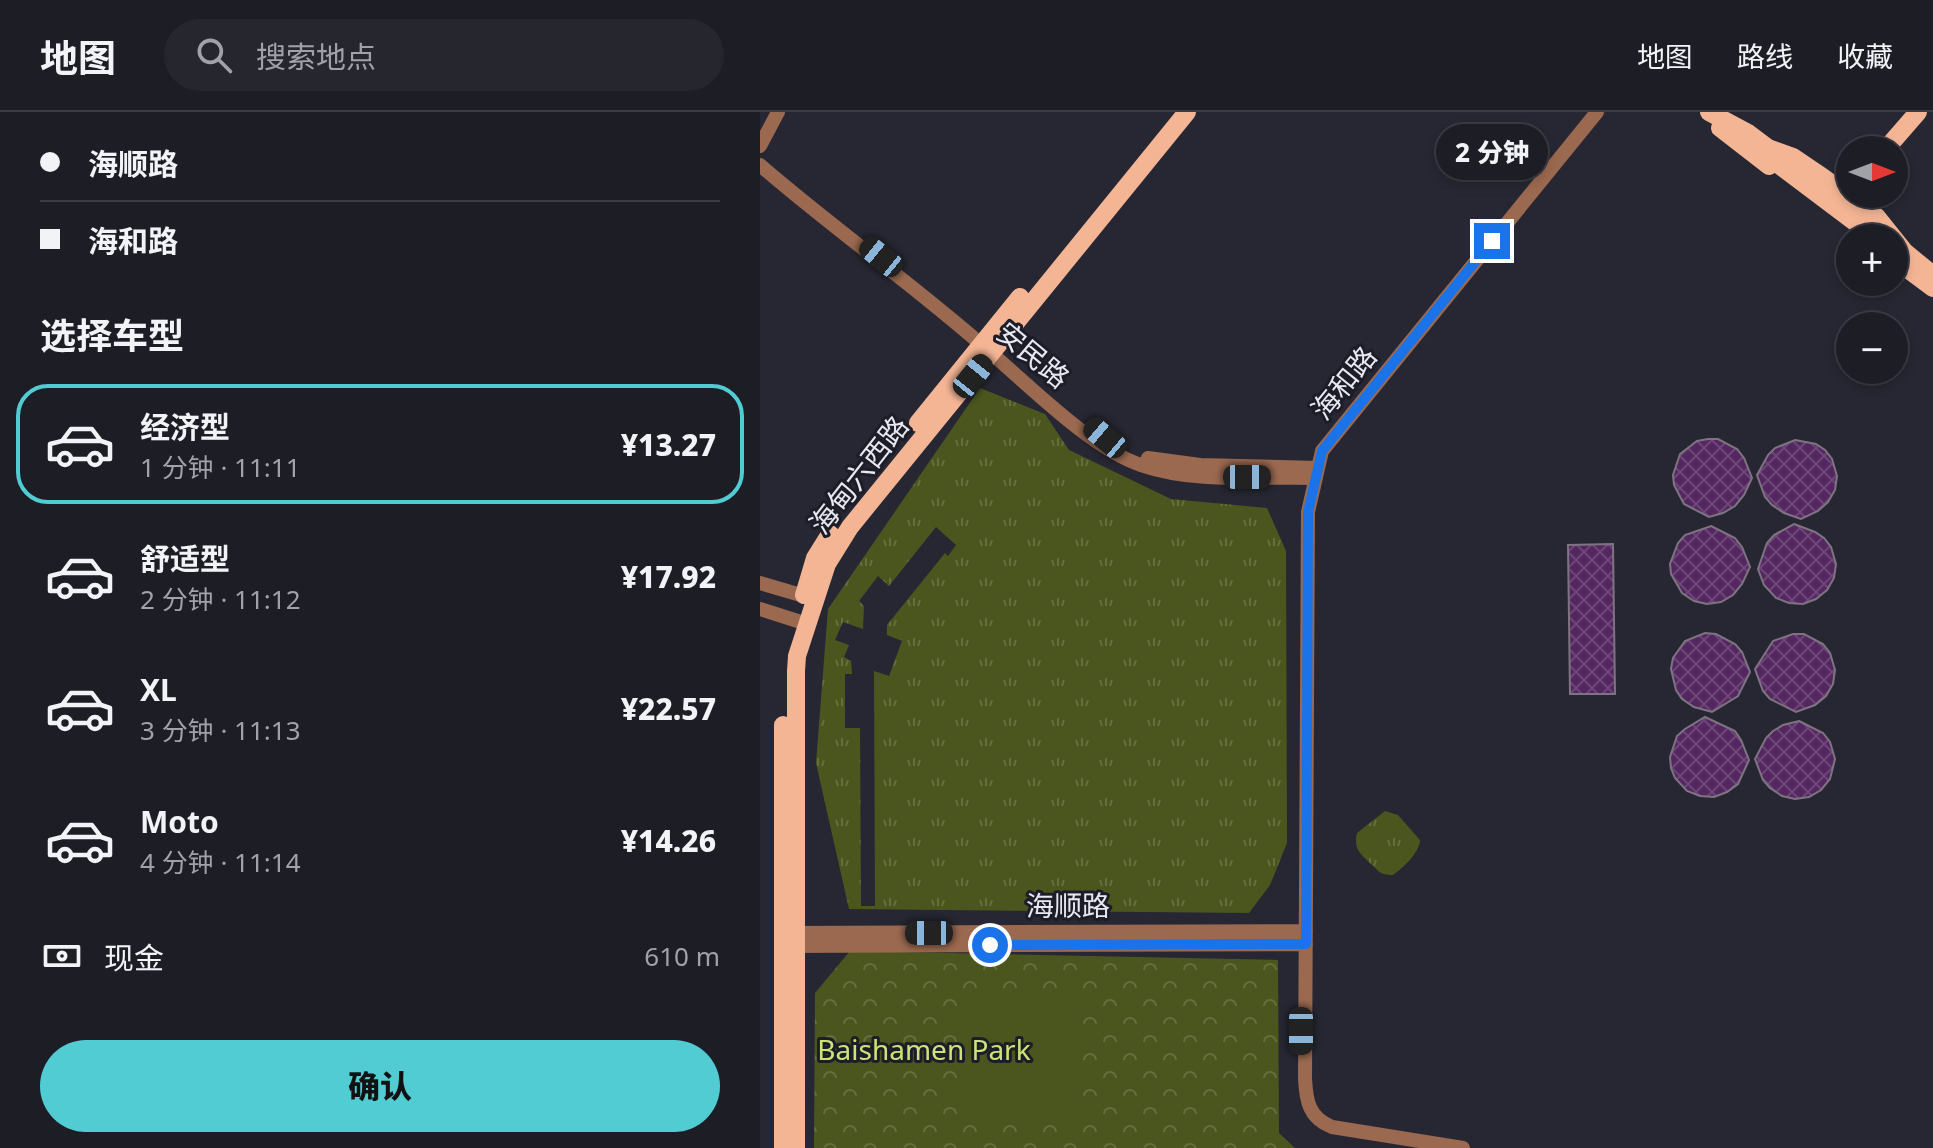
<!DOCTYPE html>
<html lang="zh">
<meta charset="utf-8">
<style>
:root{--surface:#1d1d26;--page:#25262e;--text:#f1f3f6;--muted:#a0a2a7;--line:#3b3b43;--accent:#51ccd3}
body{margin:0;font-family:"Noto Sans","Noto Sans SC",sans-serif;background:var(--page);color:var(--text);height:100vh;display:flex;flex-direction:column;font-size:30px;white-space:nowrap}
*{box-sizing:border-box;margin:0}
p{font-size:26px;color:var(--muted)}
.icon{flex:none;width:44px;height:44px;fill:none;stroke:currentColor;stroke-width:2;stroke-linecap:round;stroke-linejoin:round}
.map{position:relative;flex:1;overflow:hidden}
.sheet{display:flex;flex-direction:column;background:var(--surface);width:760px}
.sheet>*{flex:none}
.hud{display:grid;align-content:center;height:176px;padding:0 40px;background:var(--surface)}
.needle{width:52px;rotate:90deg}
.fabs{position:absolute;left:1076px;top:24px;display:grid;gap:16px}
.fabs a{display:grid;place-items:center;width:72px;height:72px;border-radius:50%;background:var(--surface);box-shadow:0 4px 12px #0003,0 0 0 2px var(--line);font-size:40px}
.end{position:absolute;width:36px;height:36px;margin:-18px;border:10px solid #1a73e8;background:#fff;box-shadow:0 0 0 4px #fff}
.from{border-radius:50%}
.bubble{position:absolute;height:56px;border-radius:28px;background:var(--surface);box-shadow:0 4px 12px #0003,0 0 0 2px var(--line);font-size:26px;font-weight:800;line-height:56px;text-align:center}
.car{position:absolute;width:24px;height:48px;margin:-24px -12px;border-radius:10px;box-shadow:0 0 6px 2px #0007;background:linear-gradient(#222 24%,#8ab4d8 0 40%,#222 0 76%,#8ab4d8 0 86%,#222 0)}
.hud b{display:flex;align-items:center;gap:28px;height:76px;font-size:30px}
.hud b+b{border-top:2px solid var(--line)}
.hud i{width:20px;height:20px;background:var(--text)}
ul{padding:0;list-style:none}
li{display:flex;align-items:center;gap:24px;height:120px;margin:0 16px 12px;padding:0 24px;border:4px solid transparent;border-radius:32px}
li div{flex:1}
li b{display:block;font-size:30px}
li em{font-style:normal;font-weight:800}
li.active{border-color:var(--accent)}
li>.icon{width:72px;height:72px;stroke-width:1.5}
h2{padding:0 40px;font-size:36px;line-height:96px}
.pay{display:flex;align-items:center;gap:20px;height:88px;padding:0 40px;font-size:30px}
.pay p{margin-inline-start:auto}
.cta{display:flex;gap:16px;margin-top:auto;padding:16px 40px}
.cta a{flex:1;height:92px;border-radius:48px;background:var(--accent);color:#111;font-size:32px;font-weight:800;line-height:92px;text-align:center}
header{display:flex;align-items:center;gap:48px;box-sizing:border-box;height:112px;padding:0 40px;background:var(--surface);border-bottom:2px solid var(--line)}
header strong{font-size:38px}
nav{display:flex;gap:44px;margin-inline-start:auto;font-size:28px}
.search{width:560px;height:72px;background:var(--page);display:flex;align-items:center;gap:20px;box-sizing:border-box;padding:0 28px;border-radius:44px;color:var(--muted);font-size:30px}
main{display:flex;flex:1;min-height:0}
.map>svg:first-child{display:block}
.grass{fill:url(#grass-tufts);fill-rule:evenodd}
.park{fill:url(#park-crowns)}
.pitch{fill:#4a561d}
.building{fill:url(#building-cross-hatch);stroke:#7e7481;stroke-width:2}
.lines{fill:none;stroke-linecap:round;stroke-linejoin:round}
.minor{stroke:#9b694f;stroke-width:14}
.major{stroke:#f4b595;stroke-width:18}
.route{stroke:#1a73e8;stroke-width:10}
.labels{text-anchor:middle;stroke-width:6;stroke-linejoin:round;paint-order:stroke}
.street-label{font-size:28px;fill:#e7e8f0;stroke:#1d1d29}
.park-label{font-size:28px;fill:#cce477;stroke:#1d1d29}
</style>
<header>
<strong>地图</strong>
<div class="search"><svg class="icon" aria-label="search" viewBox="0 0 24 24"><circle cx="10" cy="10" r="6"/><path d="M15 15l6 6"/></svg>搜索地点</div>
<nav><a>地图</a><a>路线</a><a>收藏</a></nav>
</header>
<main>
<section class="sheet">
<div class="hud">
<b><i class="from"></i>海顺路</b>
<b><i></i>海和路</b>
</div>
<h2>选择车型</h2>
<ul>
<li class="active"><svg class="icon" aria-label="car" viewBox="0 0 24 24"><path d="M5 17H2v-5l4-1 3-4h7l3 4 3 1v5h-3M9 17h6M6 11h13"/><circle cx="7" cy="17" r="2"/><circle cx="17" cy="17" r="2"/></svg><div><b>经济型</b><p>1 分钟 · 11:11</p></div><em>¥13.27</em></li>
<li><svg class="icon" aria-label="car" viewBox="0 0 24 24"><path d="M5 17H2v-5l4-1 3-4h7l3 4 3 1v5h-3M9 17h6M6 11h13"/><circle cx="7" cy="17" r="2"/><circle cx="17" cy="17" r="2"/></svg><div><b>舒适型</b><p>2 分钟 · 11:12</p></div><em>¥17.92</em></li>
<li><svg class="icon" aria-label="car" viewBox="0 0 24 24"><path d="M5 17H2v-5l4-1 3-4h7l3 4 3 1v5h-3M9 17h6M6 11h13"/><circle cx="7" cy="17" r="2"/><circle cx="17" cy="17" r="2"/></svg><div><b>XL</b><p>3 分钟 · 11:13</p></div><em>¥22.57</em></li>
<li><svg class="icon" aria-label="car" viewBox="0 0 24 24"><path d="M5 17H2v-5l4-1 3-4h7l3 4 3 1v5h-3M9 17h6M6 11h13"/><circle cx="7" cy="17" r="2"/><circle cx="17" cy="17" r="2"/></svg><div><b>Moto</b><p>4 分钟 · 11:14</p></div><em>¥14.26</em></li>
</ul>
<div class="pay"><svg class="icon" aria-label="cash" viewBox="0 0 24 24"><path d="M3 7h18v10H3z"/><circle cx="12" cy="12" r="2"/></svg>现金<p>610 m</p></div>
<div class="cta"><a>确认</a></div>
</section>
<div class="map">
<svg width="1173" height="1036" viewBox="0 0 1173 1036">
<defs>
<pattern id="grass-tufts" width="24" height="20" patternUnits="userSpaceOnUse" patternTransform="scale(2)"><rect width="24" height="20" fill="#4a561d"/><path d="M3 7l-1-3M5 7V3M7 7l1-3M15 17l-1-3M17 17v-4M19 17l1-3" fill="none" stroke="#646e3e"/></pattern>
<pattern id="park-crowns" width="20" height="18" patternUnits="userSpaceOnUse" patternTransform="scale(2)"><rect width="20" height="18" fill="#4a561d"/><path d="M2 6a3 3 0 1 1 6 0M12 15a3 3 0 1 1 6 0" fill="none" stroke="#646e3e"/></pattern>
<pattern id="building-cross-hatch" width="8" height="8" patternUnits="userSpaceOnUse" patternTransform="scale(2)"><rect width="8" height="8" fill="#552761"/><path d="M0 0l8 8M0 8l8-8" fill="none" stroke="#6d4678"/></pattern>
</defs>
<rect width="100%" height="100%" fill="#272733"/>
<!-- grass -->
<path class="grass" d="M220,276L285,302L309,338L411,387L507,396L526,439L527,731L510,773L489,801L89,797L56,651L68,497ZM176,415L196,433L188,444L185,441L127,513V523L142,529L129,564L114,559L115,794H101L100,616H85V562H92L91,549L84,545L89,533L75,528L83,510L103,517L104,494L99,489L118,464L129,474Z
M625,699L638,703L660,728C660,740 643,756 633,763C619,763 619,759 610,751C599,741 594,737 597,721Z"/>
<!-- park -->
<path class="park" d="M90,839L518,848L519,1021L535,1036H54L55,881Z"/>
<!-- pitch -->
<path class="pitch" d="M201,879H323V1003H201Z"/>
<!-- building -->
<path class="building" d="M948,327H958L977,337L984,346L992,366L984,383L975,394L963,401L949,405L924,392L914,373L913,363L920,342L937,329Z
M1035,328L1056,332L1065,338L1072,347L1077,364L1075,378L1068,390L1058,399L1041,407L1024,401L1012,393L1005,385L997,363L1008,343L1015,336Z
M1034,412L1055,420L1064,426L1071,435L1076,452L1074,466L1067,478L1056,487L1043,492L1029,491L1016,486L1004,473L998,457L1007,431L1014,423Z
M951,414L975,426L982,435L990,455L982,472L973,483L961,490L947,492L934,489L922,481L911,462L910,452L918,431L925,423Z
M853,432L855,582H810L808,433Z
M945,521L956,522L975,532L982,540L990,560L978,584L952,600L934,595L922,587L916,578L911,557L913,546L925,529Z
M1033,522H1044L1063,532L1070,541L1075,558L1073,572L1066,584L1055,593L1036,600L1010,587L1003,579L995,557L1013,529Z
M945,605L975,619L981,628L989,648L978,672L967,680L954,685L940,684L927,679L915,666L911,656L910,645L917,624L925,617Z
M1039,609L1063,621L1070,630L1075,647L1070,667L1061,678L1049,685L1035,687L1022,684L1010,676L1003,668L995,647L1006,626L1013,619L1023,613Z"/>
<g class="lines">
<!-- minor -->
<path class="minor" d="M0,34L18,0
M0,53C75,118 157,175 231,241C272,276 331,336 381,353C437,372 498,364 556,366
M388,346L440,353L558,356
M0,471L51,486
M0,497L47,512
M26,821L546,819
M26,834L546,832
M703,1036L572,1015C549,1006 546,989 545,966L548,400L562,339L837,0"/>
<!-- major -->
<path class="major" d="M949,0L988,21L1008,36L1033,45L1064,66L1117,105L1145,140L1173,163
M960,16L1009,54
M1125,38L1158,0
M1003,41L1116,126
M1134,147L1173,176
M158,311L260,185
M44,483L55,446L70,422
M23,613V1036
M36,1036V559L37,544L67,452L90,415L427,0"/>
</g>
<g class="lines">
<!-- route -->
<path class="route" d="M230,833L546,832L548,400L562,339L732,129"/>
</g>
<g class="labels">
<!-- street labels -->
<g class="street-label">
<text transform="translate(273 243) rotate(40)" y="10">安民路</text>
<text transform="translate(584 271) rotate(-51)" y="10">海和路</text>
<text transform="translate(99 363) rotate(-52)" y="10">海甸六西路</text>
<text x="308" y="804">海顺路</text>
</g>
<!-- park labels -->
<g class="park-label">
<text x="164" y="948">Baishamen Park</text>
</g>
</g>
</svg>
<div class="fabs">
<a><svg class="needle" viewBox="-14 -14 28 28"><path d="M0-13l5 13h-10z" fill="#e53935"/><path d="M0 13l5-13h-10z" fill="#a0a2a7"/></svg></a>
<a>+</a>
<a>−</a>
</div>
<i class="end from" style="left:230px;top:833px"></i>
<i class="end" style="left:732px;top:129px"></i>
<div class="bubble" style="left:676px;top:12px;width:112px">2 分钟</div>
<i class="car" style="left:121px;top:145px;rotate:309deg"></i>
<i class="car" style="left:213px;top:264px;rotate:39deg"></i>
<i class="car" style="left:345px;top:326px;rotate:310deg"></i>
<i class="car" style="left:487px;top:365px;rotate:90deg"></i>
<i class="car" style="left:169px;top:821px;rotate:270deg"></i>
<i class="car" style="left:541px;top:919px;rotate:180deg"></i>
</div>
</main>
